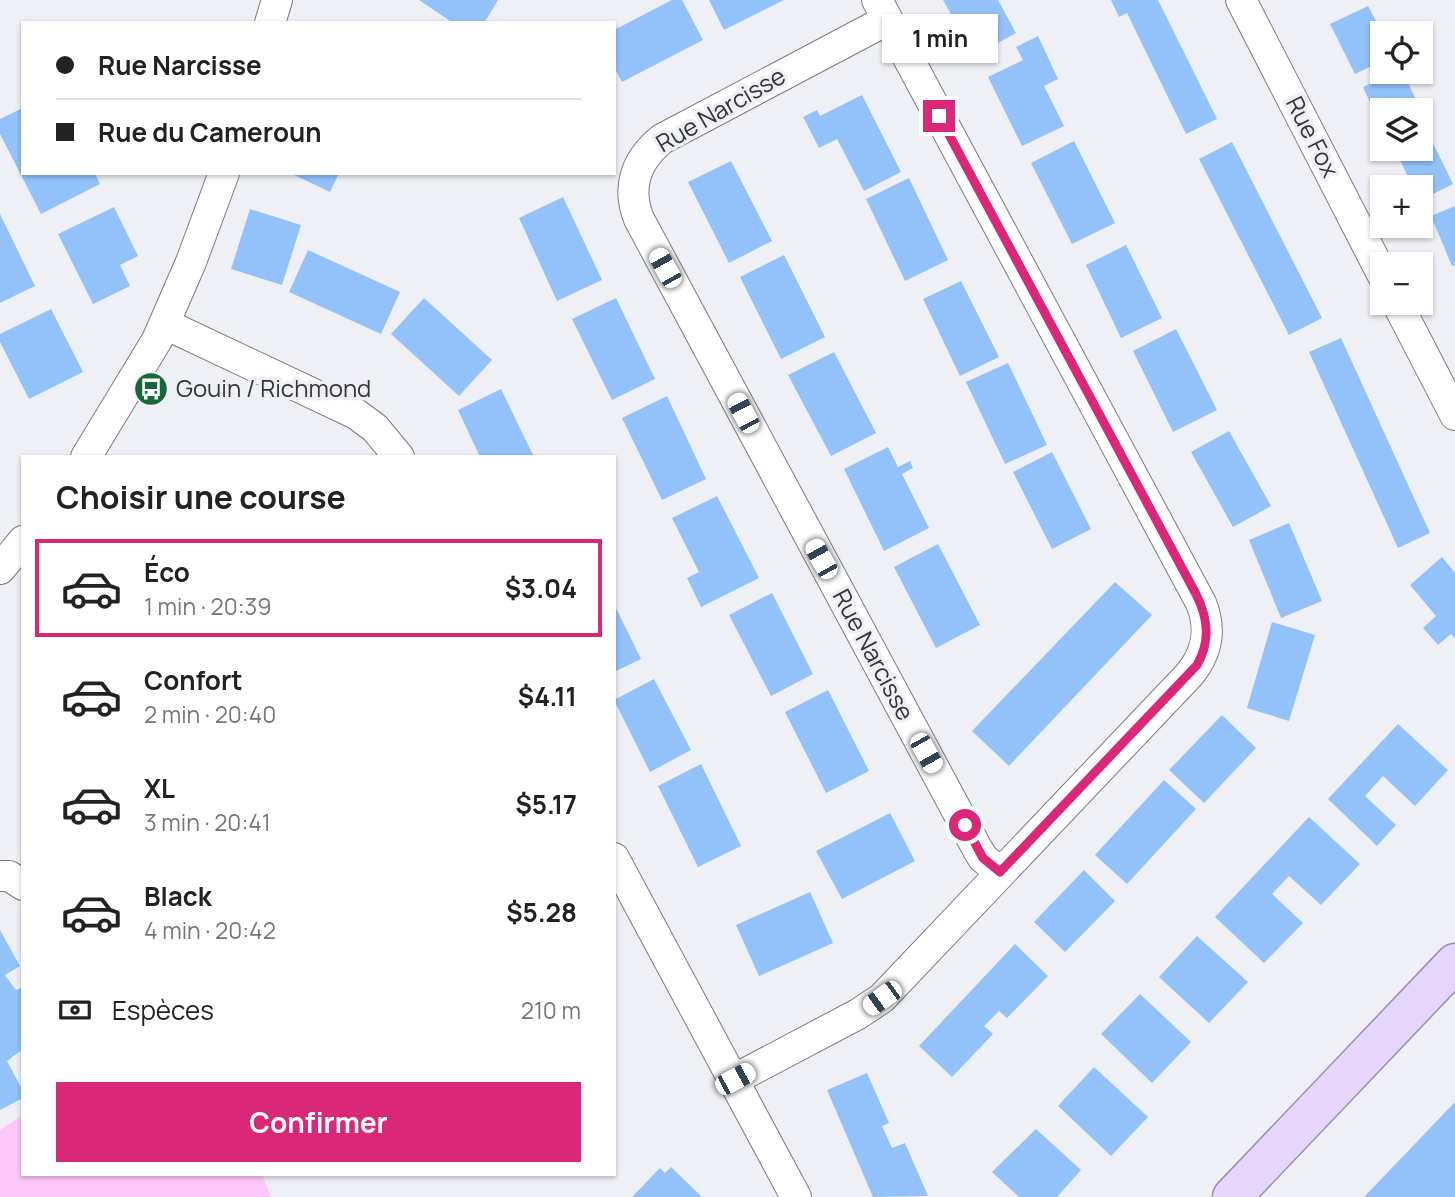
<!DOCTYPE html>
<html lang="fr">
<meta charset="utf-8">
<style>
:root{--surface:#fff;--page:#f2f2f2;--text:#222;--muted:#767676;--line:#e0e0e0;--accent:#db2777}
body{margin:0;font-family:Manrope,sans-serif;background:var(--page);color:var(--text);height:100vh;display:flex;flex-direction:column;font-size:26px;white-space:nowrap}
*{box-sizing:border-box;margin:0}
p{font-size:23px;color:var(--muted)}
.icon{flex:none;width:38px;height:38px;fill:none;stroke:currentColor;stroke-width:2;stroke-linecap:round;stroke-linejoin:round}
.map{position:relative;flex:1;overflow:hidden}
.panel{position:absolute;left:21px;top:455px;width:595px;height:721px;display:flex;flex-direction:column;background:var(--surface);border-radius:0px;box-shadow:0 2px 5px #0004}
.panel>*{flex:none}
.top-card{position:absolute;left:21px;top:21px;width:595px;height:154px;border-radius:0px;box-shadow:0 2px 5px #0004;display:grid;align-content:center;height:154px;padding:0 35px;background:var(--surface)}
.buttons{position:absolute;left:1370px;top:21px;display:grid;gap:14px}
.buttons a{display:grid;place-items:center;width:63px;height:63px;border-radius:0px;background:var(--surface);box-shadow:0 2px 5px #0004;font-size:35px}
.end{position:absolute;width:32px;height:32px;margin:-16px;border:9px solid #db2777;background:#fff;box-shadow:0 0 0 4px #fff}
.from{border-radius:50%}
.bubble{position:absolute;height:49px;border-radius:0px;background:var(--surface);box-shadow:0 2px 5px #0004;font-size:23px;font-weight:700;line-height:49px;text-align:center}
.car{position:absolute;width:21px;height:42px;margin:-21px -10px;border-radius:9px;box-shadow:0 0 5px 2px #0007;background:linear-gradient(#fff 24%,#345 0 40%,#fff 0 76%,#345 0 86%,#fff 0)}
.top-card b{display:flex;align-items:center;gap:24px;height:66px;font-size:26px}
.top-card b+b{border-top:2px solid var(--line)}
.top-card i{width:18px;height:18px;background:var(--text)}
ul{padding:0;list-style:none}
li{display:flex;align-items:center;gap:21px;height:98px;margin:0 14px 10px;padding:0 21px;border:4px solid transparent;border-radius:0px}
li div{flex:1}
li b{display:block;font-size:26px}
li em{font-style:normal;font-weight:700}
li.active{border-color:var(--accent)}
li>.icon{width:63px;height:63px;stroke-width:1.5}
h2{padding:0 35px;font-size:32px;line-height:84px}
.pay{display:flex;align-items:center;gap:18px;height:77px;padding:0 35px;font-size:26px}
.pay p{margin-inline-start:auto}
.cta{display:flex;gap:14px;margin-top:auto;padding:14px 35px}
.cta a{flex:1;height:80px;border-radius:0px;background:var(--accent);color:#fff;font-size:28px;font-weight:700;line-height:80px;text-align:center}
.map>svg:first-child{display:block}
.green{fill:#fec7f9}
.building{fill:#93c1fa}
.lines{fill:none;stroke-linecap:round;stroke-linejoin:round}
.minor-casing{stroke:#7c7d81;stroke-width:32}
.major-casing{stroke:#9d8cb5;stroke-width:41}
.minor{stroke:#fff;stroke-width:30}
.major{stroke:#e6d6fc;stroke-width:38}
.route{stroke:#db2777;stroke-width:9}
.labels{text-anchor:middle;stroke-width:7;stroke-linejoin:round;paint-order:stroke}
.street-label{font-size:24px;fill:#343536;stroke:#eff0f5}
.poi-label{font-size:24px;fill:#343536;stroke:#eff0f5;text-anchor:start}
</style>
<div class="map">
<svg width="1455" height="1197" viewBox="0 0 1455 1197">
<rect width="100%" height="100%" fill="#eff0f5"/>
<!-- green -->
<path class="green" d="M23,1115V1174H262L271,1197H0V1130Z"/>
<!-- building -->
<path class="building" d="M419,0H498L484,23H453Z
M672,0H682L703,40L622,82L614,67V30Z
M709,0H784L724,30Z
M943,0H998L1016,33L974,56Z
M1111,0H1158L1217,119L1186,134L1127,13L1119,17Z
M1368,6L1382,32V61L1355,74L1330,24Z
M1038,36L1058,79L1044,86L1064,126L1022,146L988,77L1023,60L1016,47Z
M1394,72H1403L1425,119L1421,121V110H1382V129L1363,87Z
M862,95L901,172L864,191L837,139L819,148L803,117L817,110L820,116Z
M23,108V173H95L100,184L41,214L0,134V119Z
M1430,137L1453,184L1421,200V187H1413L1397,154L1407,149H1421V142Z
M1074,141L1115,223L1072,244L1031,163Z
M1232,142L1322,318L1289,335L1199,159Z
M731,161L772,241L729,263L688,182Z
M290,173H339L330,192Z
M909,178L948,260L905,281L866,199Z
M563,197L602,280L557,301L519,218Z
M1455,206V265L1452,266L1431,216Z
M114,207L138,256L120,265L130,286L93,304L58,234Z
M250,209L301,225L282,285L231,269Z
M0,214L35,286L0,303Z
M1126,245L1162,318L1121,338L1086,265Z
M308,250L400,292L381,334L289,292Z
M784,255L825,337L781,359L740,277Z
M961,281L999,357L960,376L923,299Z
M424,298L492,360L459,396L391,334Z
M616,298L655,379L612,400L572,319Z
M51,309L83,372L29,399L0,342V334Z
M1176,329L1217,410L1173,432L1133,351Z
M1341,338L1430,533L1398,548L1309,352Z
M834,352L876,433L831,456L788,375Z
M1008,363L1047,445L1005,464L966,382Z
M501,389L534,457H480L458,410Z
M667,396L706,479L662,500L622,418Z
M1229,431L1271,506L1233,527L1191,452Z
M888,447L898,467L910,461L913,468L902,474L929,528L884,551L844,469Z
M1052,452L1091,529L1052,549L1013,472Z
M717,496L759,578L701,607L687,578L699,572L672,518Z
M1289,523L1322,601L1281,618L1249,540Z
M938,544L980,625L936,648L894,567Z
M1442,557L1455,573V639L1451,634L1438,645L1423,628L1436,616L1410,585Z
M1115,582L1152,615L1009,766L972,731Z
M772,593L813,674L771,696L729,615Z
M614,604L641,659L614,672Z
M1272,622L1315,635L1289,721L1247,708Z
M654,679L691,750L650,772L614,700Z
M828,690L869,771L826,793L785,712Z
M1222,715L1256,748L1204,803L1169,770Z
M1398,724L1448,770L1415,806L1383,776L1365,796L1396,825L1377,846L1328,799Z
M701,764L741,846L698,867L658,786Z
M1164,780L1196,809L1127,884L1095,855Z
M890,813L915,861L842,899L816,851Z
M1309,817L1360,864L1321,905L1289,876L1272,894L1303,923L1264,963L1215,917Z
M1084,870L1115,901L1065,952L1034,922Z
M810,892L833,943L759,976L736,925Z
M0,930L20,966L5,975L16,990L23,987V1049L7,1061L23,1091V1098L0,1110Z
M1197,936L1248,982L1209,1023L1159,977Z
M1015,944L1048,976L1007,1018L999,1011L984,1026L993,1034L952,1077L919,1046Z
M1140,994L1191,1042L1152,1083L1101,1034Z
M1094,1067L1148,1117L1111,1156L1058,1106Z
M867,1073L889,1123L882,1126L892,1148L905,1143L928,1196L873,1197L827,1090Z
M1455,1102V1197H1364Z
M1036,1129L1081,1170L1057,1197H1019L992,1172Z
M671,1167L702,1197H632L660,1168L665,1173Z"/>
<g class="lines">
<!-- minor casing -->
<g class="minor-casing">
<path id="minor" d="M1241,0L1382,274
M887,20L662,139C636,160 626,187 639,219L978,850L983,858L1000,872
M270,23L277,0
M1397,303L1455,415
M165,324L356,414L375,428L399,457
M86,457L157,340L191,262L224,173
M0,569L23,541
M614,858L796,1197
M0,876H9L23,885
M735,1079L858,1014L882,998L1188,676C1207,654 1212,630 1201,603L877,0"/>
</g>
<!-- major casing -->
<g class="major-casing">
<path id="major" d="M1232,1197L1455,963"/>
</g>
<!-- minor -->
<use href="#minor" class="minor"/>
<!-- major -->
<use href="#major" class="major"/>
</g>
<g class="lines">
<!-- route -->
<path class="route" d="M939,116L1196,594C1208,618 1211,641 1197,665L1000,872L983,858L965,825"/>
</g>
<!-- icons -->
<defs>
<g id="bus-disc" transform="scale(1.75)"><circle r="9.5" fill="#166838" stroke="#eff0f5"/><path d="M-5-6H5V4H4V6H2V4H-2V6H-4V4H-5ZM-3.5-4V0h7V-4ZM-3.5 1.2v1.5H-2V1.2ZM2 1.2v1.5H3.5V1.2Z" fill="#fff"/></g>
</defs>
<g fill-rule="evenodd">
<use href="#bus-disc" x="151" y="389"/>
</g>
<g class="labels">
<!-- street labels -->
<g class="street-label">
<text transform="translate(721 110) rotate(-30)" y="8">Rue Narcisse</text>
<text transform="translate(1312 137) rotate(63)" y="8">Rue Fox</text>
<text transform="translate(873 655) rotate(62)" y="8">Rue Narcisse</text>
</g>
<!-- poi labels -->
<g class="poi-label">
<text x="176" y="397">Gouin / Richmond</text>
</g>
</g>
</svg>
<div class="buttons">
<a><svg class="icon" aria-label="locate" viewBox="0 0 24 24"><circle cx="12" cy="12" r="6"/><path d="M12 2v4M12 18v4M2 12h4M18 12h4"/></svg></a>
<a><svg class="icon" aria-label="layers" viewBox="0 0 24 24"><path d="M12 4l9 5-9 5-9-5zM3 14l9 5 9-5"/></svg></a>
<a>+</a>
<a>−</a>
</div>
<i class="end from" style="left:965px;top:825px"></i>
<i class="end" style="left:939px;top:116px"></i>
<div class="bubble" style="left:882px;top:14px;width:116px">1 min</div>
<i class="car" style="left:665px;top:268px;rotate:331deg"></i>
<i class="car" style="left:743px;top:413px;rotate:332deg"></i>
<i class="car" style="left:821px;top:559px;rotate:331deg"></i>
<i class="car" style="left:926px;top:753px;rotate:151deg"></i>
<i class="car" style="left:882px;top:998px;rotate:234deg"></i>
<i class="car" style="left:735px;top:1079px;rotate:62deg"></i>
<div class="top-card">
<b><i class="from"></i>Rue Narcisse</b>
<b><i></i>Rue du Cameroun</b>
</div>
<section class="panel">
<h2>Choisir une course</h2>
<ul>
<li class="active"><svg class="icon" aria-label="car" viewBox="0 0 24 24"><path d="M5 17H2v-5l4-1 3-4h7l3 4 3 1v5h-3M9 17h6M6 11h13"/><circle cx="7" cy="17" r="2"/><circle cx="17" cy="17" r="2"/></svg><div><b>Éco</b><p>1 min · 20:39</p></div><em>$3.04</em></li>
<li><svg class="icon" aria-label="car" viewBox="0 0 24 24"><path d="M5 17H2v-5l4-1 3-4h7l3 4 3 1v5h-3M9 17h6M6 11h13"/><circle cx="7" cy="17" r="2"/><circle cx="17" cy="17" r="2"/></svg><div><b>Confort</b><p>2 min · 20:40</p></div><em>$4.11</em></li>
<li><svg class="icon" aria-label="car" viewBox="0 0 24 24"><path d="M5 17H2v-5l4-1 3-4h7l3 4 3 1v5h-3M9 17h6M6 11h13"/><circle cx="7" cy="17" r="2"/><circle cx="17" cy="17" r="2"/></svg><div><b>XL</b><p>3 min · 20:41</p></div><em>$5.17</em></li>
<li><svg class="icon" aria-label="car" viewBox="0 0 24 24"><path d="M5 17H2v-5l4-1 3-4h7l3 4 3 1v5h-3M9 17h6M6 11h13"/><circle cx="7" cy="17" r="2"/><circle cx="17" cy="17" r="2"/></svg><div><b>Black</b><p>4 min · 20:42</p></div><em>$5.28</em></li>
</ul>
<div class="pay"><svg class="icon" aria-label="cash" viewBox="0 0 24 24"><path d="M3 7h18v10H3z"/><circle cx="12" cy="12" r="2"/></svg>Espèces<p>210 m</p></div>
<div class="cta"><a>Confirmer</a></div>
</section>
</div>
